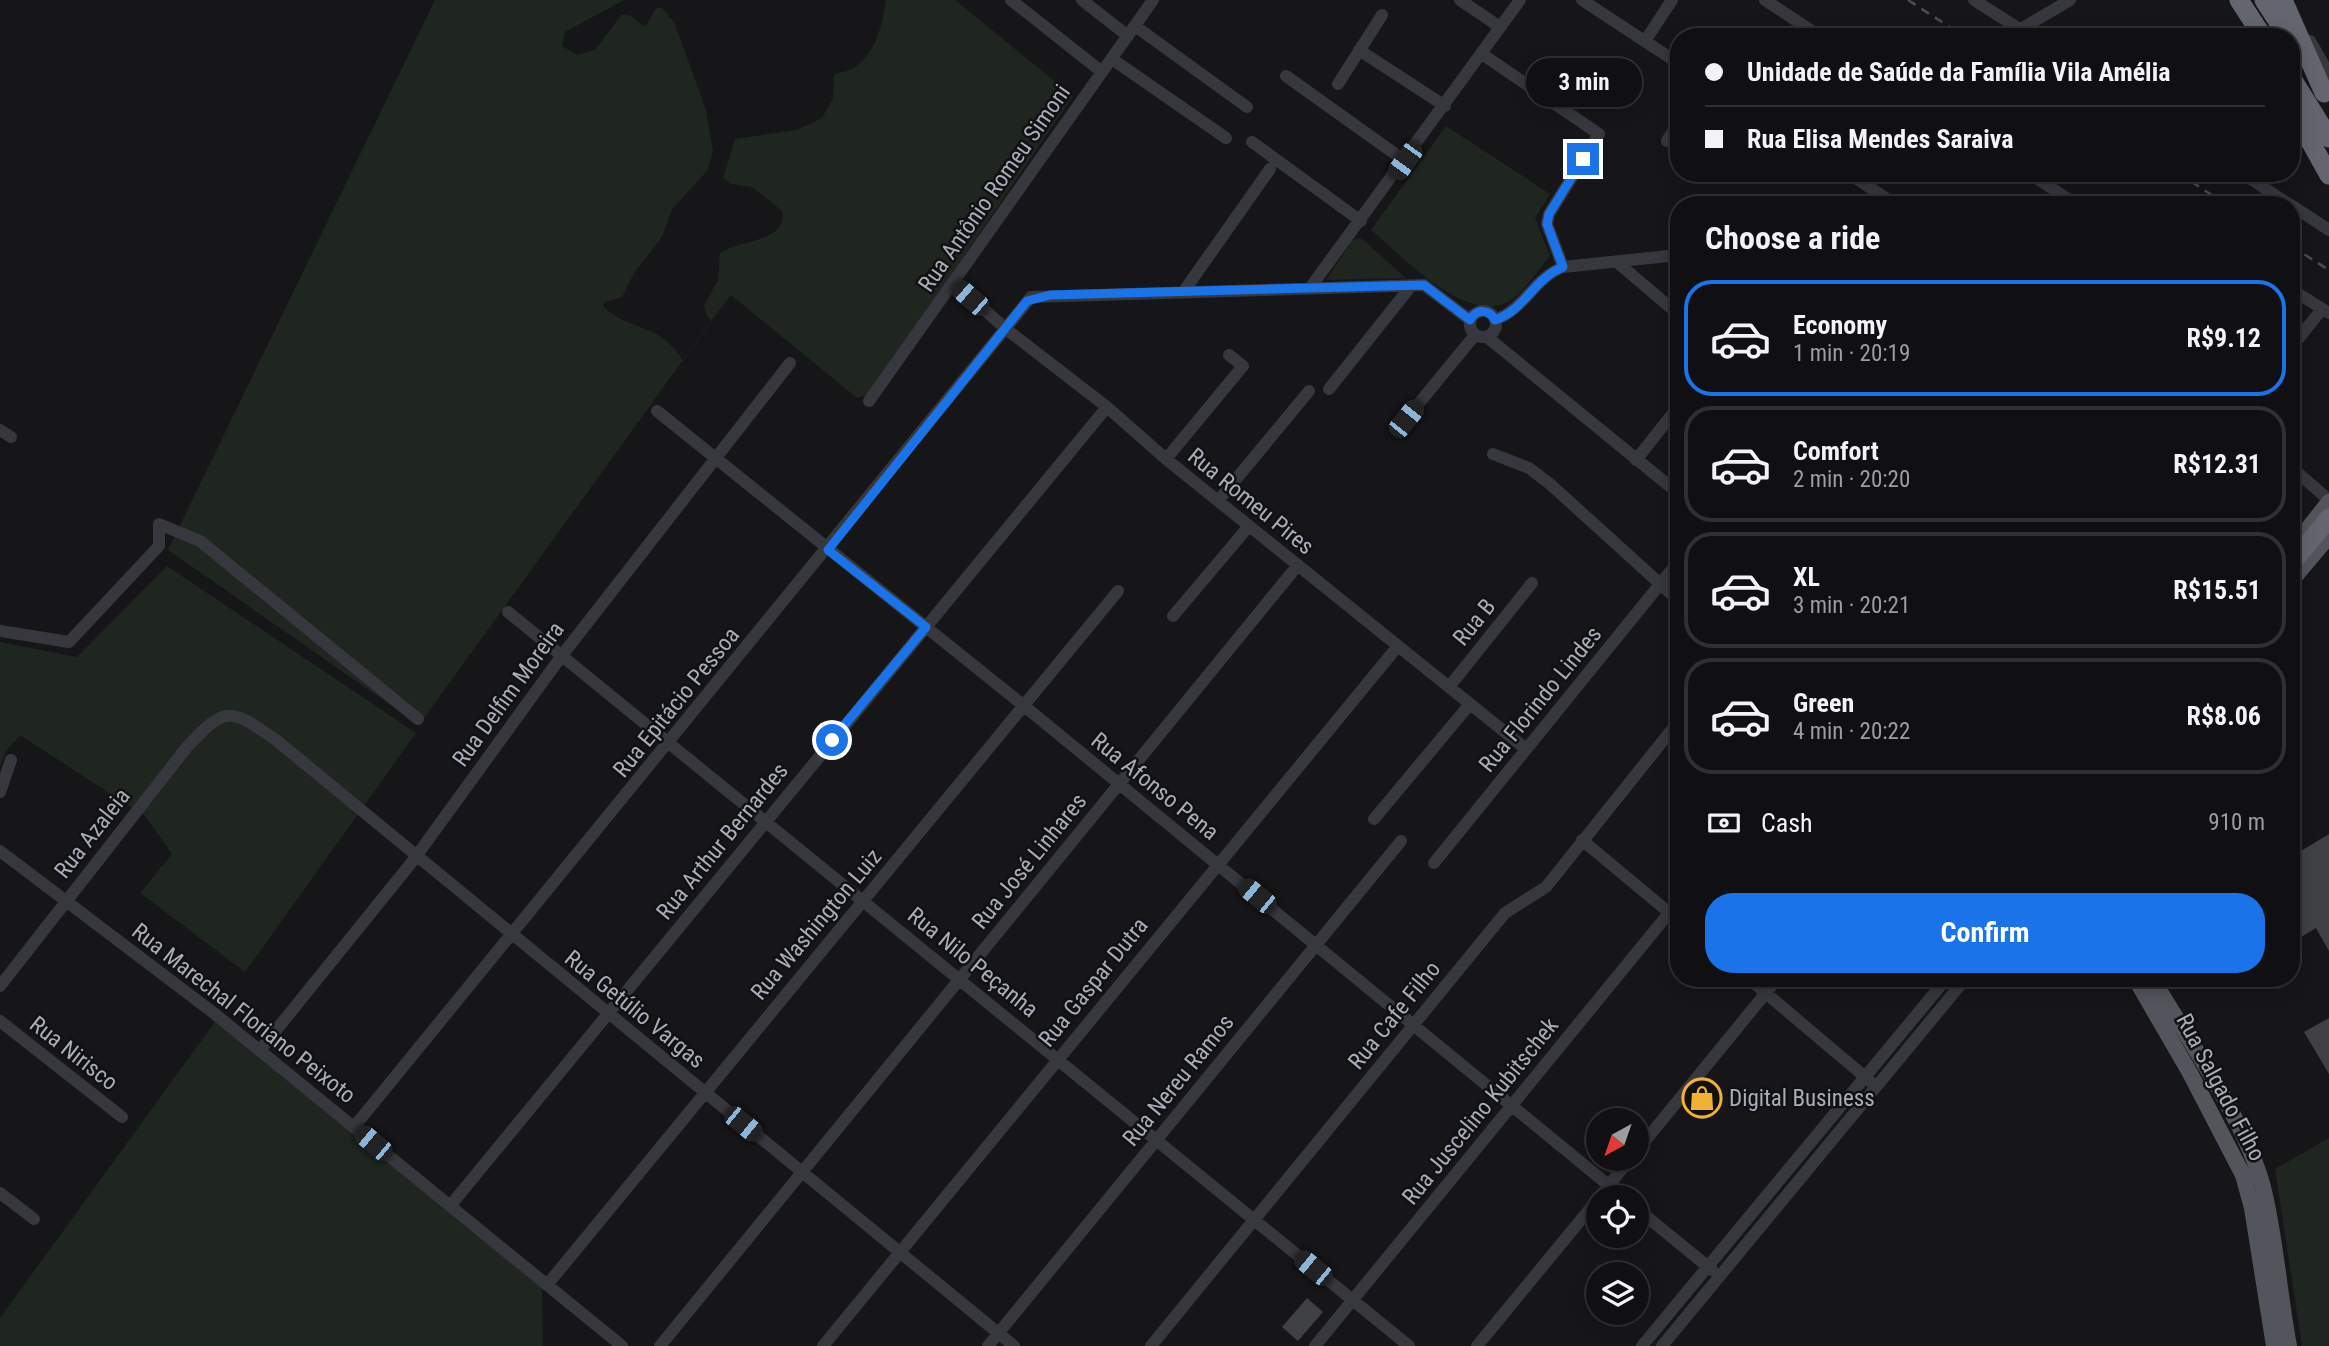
<!DOCTYPE html>
<meta charset="utf-8">
<style>
:root{--surface:#101012;--page:#1e1e20;--text:#f1f3f6;--muted:#9c9d9f;--line:#303032;--accent:#1a73e8}
body{margin:0;font-family:"Roboto Condensed",sans-serif;background:var(--page);color:var(--text);height:100vh;display:flex;flex-direction:column;font-size:26px;white-space:nowrap}
*{box-sizing:border-box;margin:0}
p{font-size:23px;color:var(--muted)}
.icon{flex:none;width:38px;height:38px;fill:none;stroke:currentColor;stroke-width:2;stroke-linecap:round;stroke-linejoin:round}
.map{position:relative;flex:1;overflow:hidden}
.side{position:absolute;left:1670px;top:196px;width:630px;height:791px;display:flex;flex-direction:column;background:var(--surface);border-radius:28px;box-shadow:0 4px 18px #0003,0 0 0 2px var(--line)}
.side>*{flex:none}
.hud{position:absolute;left:1670px;top:28px;width:630px;height:154px;border-radius:28px;box-shadow:0 4px 18px #0003,0 0 0 2px var(--line);display:grid;align-content:center;height:154px;padding:0 35px;background:var(--surface)}
.needle{width:46px;rotate:220deg}
.controls{position:absolute;left:1586px;top:1108px;display:grid;gap:14px}
.controls a{display:grid;place-items:center;width:63px;height:63px;border-radius:50%;background:var(--surface);box-shadow:0 4px 18px #0003,0 0 0 2px var(--line);font-size:35px}
.end{position:absolute;width:32px;height:32px;margin:-16px;border:9px solid #1a73e8;background:#fff;box-shadow:0 0 0 4px #fff}
.from{border-radius:50%}
.bubble{position:absolute;height:49px;border-radius:24px;background:var(--surface);box-shadow:0 4px 18px #0003,0 0 0 2px var(--line);font-size:23px;font-weight:700;line-height:49px;text-align:center}
.car{position:absolute;width:21px;height:42px;margin:-21px -10px;border-radius:9px;box-shadow:0 0 5px 2px #0007;background:linear-gradient(#222 24%,#8ab4d8 0 40%,#222 0 76%,#8ab4d8 0 86%,#222 0)}
.hud b{display:flex;align-items:center;gap:24px;height:66px;font-size:26px}
.hud b+b{border-top:2px solid var(--line)}
.hud i{width:18px;height:18px;background:var(--text)}
ul{padding:0;list-style:none}
li{display:flex;align-items:center;gap:21px;height:116px;margin:0 14px 10px;padding:0 21px;border:4px solid var(--line);border-radius:28px}
li div{flex:1}
li b{display:block;font-size:26px}
li em{font-style:normal;font-weight:700}
li.on{border-color:var(--accent)}
li>.icon{width:63px;height:63px;stroke-width:1.5}
h2{padding:0 35px;font-size:32px;line-height:84px}
.pay{display:flex;align-items:center;gap:18px;height:77px;padding:0 35px;font-size:26px}
.pay p{margin-inline-start:auto}
.cta{display:flex;gap:14px;margin-top:auto;padding:14px 35px}
.cta a{flex:1;height:80px;border-radius:28px;background:var(--accent);color:#fff;font-size:28px;font-weight:700;line-height:80px;text-align:center}
.map>svg:first-child{display:block}
.green{fill:#1e261f}
.building{fill:#404145}
.lines{fill:none;stroke-linecap:round;stroke-linejoin:round}
.minor{stroke:#37383d;stroke-width:12}
.major{stroke:#53555c;stroke-width:16}
.highway{stroke:#63666e;stroke-width:19}
.rail{stroke:#4a4c52;stroke-width:2.5;stroke-dasharray:9 7;stroke-linecap:butt}
.route{stroke:#1a73e8;stroke-width:9}
.labels{text-anchor:middle;stroke-width:5;stroke-linejoin:round;paint-order:stroke}
.street-label{font-size:23px;fill:#a8adb8;stroke:#111113}
.poi-label{font-size:23px;fill:#a8adb8;stroke:#111113;text-anchor:start}
</style>
<div class="map">
<svg width="2329" height="1346" viewBox="0 0 2329 1346">
<rect width="100%" height="100%" fill="#161618"/>
<!-- green -->
<path class="green" d="M435,0H624L565,32L562,46L578,55L596,49L621,15H630L643,26L647,24L655,9L661,7L674,22L706,110L713,151L707,171L672,209L662,237L634,273L622,297L605,302L603,306C630,333 660,321 683,361L712,321L707,316L704,305L718,280L720,253C737,240 788,243 782,211L752,187L731,184L723,178L735,139L796,130L822,118L833,98L834,75C839,72 845,72 850,70C874,59 883,24 886,0H955L1073,96L870,394L857,398L731,295L712,320L419,725L168,550Z
M1446,126L1550,194L1535,218L1550,256C1539,269 1528,287 1514,298C1472,332 1401,255 1371,230Z
M1358,238L1362,239L1406,278L1326,280L1352,241Z
M167,566L416,733L245,972L140,893L172,854L146,817L20,735L6,751L0,767V642L77,657Z
M217,1019L542,1284L543,1346H0V1318Z
M2329,1138V1346H2302L2275,1169Z"/>
<!-- building -->
<path class="building" d="M2329,834V951L2316,928L2291,943V857Z
M2329,1018V1074L2304,1032Z
M1307,1298L1323,1312L1298,1341L1282,1327Z"/>
<g class="lines">
<!-- minor -->
<path class="minor" d="M1011,0L1102,72
M1082,0L1128,36
M1460,0L1500,27
M1582,0L1678,63
M1765,0L1821,37
M1974,0L2032,37
M1135,26L1247,107
M2021,29L2070,0
M1645,41L1672,0
M2310,41L2329,74
M1359,50L1445,106
M1482,54L1599,134L1549,214L1547,224L1563,267
M1112,59L1226,138
M1286,76L1405,161
M1338,84L1382,15
M1667,141L1678,123
M1252,142L1361,221
M1848,173L1896,205
M2029,173L2077,205
M2242,173L2290,205
M2139,205H2155
M2291,205L2329,230
M1618,263L1678,314
M953,282L1006,329L1107,407L1166,459L1526,749
M1310,288L1520,0
M2291,289L2329,313
M1184,291L1270,169
M1470 324a13 13 0 1 1 26 0a13 13 0 1 1-26 0Z
M1495,320C1526,308 1533,279 1563,267L1678,255
M1487,337L1678,493
M2291,348L2322,309
M1329,389L1411,286
M869,401L1153,0
M657,411L1023,705L1623,1197
M1406,419L1475,335
M0,430L11,437
M1493,454L1529,468L1550,484L1678,600
M1166,459L1243,366L1229,355
M1636,460L1678,407
M2291,467L2329,500
M1218,501L1309,391
M508,612L1409,1346
M1173,616L1249,526
M0,631L69,642L159,546V524L200,541L418,719
M1449,687L1532,583
M0,792L11,760
M1374,819L1470,704
M1582,840L1678,920
M0,851L215,1014L622,1346
M1434,863L1678,562
M1748,978L1871,1082
M0,986L187,747C226,705 230,708 276,740L1014,1346
M0,1021L122,1117
M260,1050L412,862L563,654L790,363
M354,1127L1031,297L1424,285L1470,320
M1636,1152L1778,978
M1604,1191L1631,1158
M0,1193L34,1219
M450,1206L1107,407
M1636,1208L1712,1270
M547,1285L1118,591
M660,1346L1298,565
M823,1346L1398,646
M988,1346L1401,841
M1151,1346L1505,913L1546,887L1678,722
M1315,1346L1678,902
M1477,1346L1598,1199
M1642,1346L1947,978
M1662,1346L1966,978"/>
<!-- major -->
<path class="major" d="M2298,541L2329,502
M2291,581L2329,536
M2135,978L2190,1073L2243,1175L2252,1208L2274,1346
M2152,978C2187,1038 2246,1122 2263,1187C2276,1239 2279,1293 2289,1346"/>
<!-- highway -->
<path class="highway" d="M2239,0L2263,37
M2264,0L2288,37
M2283,0L2324,93
M2291,77L2329,138
M2291,107L2329,175
M2291,564L2329,518"/>
<!-- rail -->
<path class="rail" d="M1908,0L1965,37
M2178,173L2227,205
M2291,246L2329,270"/>
</g>
<g class="lines">
<!-- route -->
<path class="route" d="M832,740L926,627L828,550L1027,301L1050,295L1424,285L1470,320C1477,308 1489,309 1495,320C1526,309 1533,279 1563,267L1547,224L1549,214L1583,159"/>
</g>
<!-- icons -->
<defs>
<g id="shop-ring" transform="scale(2.0125)"><circle r="9.5" fill="#111113" stroke="#f2b134" stroke-width="1.5"/><path d="M-5-2.5h2.3a2.7 3.5 0 0 1 5.4 0H5L5.5 6h-11ZM-1.5-2.5h3a1.5 2.3 0 0 0-3 0Z" fill="#f2b134"/></g>
</defs>
<g fill-rule="evenodd">
<use href="#shop-ring" x="1702" y="1098"/>
</g>
<g class="labels">
<!-- street labels -->
<g class="street-label">
<text transform="translate(994 188) rotate(-55)" y="8">Rua Antônio Romeu Simoni</text>
<text transform="translate(1251 501) rotate(39)" y="8">Rua Romeu Pires</text>
<text transform="translate(1474 622) rotate(-51)" y="8">Rua B</text>
<text transform="translate(508 694) rotate(-54)" y="8">Rua Delfim Moreira</text>
<text transform="translate(1540 699) rotate(-51)" y="8">Rua Florindo Lindes</text>
<text transform="translate(676 702) rotate(-51)" y="8">Rua Epitácio Pessoa</text>
<text transform="translate(1155 786) rotate(39)" y="8">Rua Afonso Pena</text>
<text transform="translate(92 833) rotate(-52)" y="8">Rua Azaleia</text>
<text transform="translate(722 841) rotate(-51)" y="8">Rua Arthur Bernardes</text>
<text transform="translate(1029 861) rotate(-51)" y="8">Rua José Linhares</text>
<text transform="translate(816 924) rotate(-50)" y="8">Rua Washington Luiz</text>
<text transform="translate(973 962) rotate(39)" y="8">Rua Nilo Peçanha</text>
<text transform="translate(1093 982) rotate(-51)" y="8">Rua Gaspar Dutra</text>
<text transform="translate(635 1009) rotate(39)" y="8">Rua Getúlio Vargas</text>
<text transform="translate(244 1013) rotate(38)" y="8">Rua Marechal Floriano Peixoto</text>
<text transform="translate(1394 1015) rotate(-51)" y="8">Rua Cafe Filho</text>
<text transform="translate(74 1053) rotate(38)" y="8">Rua Nirisco</text>
<text transform="translate(1178 1080) rotate(-51)" y="8">Rua Nereu Ramos</text>
<text transform="translate(2221 1087) rotate(62)" y="8">Rua Salgado Filho</text>
<text transform="translate(1480 1111) rotate(-51)" y="8">Rua Juscelino Kubitschek</text>
</g>
<!-- poi labels -->
<g class="poi-label">
<text x="1729" y="1106">Digital Business</text>
</g>
</g>
</svg>
<div class="controls">
<a><svg class="needle" viewBox="-14 -14 28 28"><path d="M0-13l5 13h-10z" fill="#e53935"/><path d="M0 13l5-13h-10z" fill="#9c9d9f"/></svg></a>
<a><svg class="icon" aria-label="locate" viewBox="0 0 24 24"><circle cx="12" cy="12" r="6"/><path d="M12 2v4M12 18v4M2 12h4M18 12h4"/></svg></a>
<a><svg class="icon" aria-label="layers" viewBox="0 0 24 24"><path d="M12 4l9 5-9 5-9-5zM3 14l9 5 9-5"/></svg></a>
</div>
<i class="end from" style="left:832px;top:740px"></i>
<i class="end" style="left:1583px;top:159px"></i>
<div class="bubble" style="left:1526px;top:58px;width:116px">3 min</div>
<i class="car" style="left:1405px;top:161px;rotate:216deg"></i>
<i class="car" style="left:970px;top:298px;rotate:311deg"></i>
<i class="car" style="left:1406px;top:419px;rotate:39deg"></i>
<i class="car" style="left:1257px;top:896px;rotate:309deg"></i>
<i class="car" style="left:743px;top:1124px;rotate:129deg"></i>
<i class="car" style="left:373px;top:1143px;rotate:310deg"></i>
<i class="car" style="left:1313px;top:1268px;rotate:309deg"></i>
<div class="hud">
<b><i class="from"></i>Unidade de Saúde da Família Vila Amélia</b>
<b><i></i>Rua Elisa Mendes Saraiva</b>
</div>
<section class="side">
<h2>Choose a ride</h2>
<ul>
<li class="on"><svg class="icon" aria-label="car" viewBox="0 0 24 24"><path d="M5 17H2v-5l4-1 3-4h7l3 4 3 1v5h-3M9 17h6M6 11h13"/><circle cx="7" cy="17" r="2"/><circle cx="17" cy="17" r="2"/></svg><div><b>Economy</b><p>1 min · 20:19</p></div><em>R$9.12</em></li>
<li><svg class="icon" aria-label="car" viewBox="0 0 24 24"><path d="M5 17H2v-5l4-1 3-4h7l3 4 3 1v5h-3M9 17h6M6 11h13"/><circle cx="7" cy="17" r="2"/><circle cx="17" cy="17" r="2"/></svg><div><b>Comfort</b><p>2 min · 20:20</p></div><em>R$12.31</em></li>
<li><svg class="icon" aria-label="car" viewBox="0 0 24 24"><path d="M5 17H2v-5l4-1 3-4h7l3 4 3 1v5h-3M9 17h6M6 11h13"/><circle cx="7" cy="17" r="2"/><circle cx="17" cy="17" r="2"/></svg><div><b>XL</b><p>3 min · 20:21</p></div><em>R$15.51</em></li>
<li><svg class="icon" aria-label="car" viewBox="0 0 24 24"><path d="M5 17H2v-5l4-1 3-4h7l3 4 3 1v5h-3M9 17h6M6 11h13"/><circle cx="7" cy="17" r="2"/><circle cx="17" cy="17" r="2"/></svg><div><b>Green</b><p>4 min · 20:22</p></div><em>R$8.06</em></li>
</ul>
<div class="pay"><svg class="icon" aria-label="cash" viewBox="0 0 24 24"><path d="M3 7h18v10H3z"/><circle cx="12" cy="12" r="2"/></svg>Cash<p>910 m</p></div>
<div class="cta"><a>Confirm</a></div>
</section>
</div>
